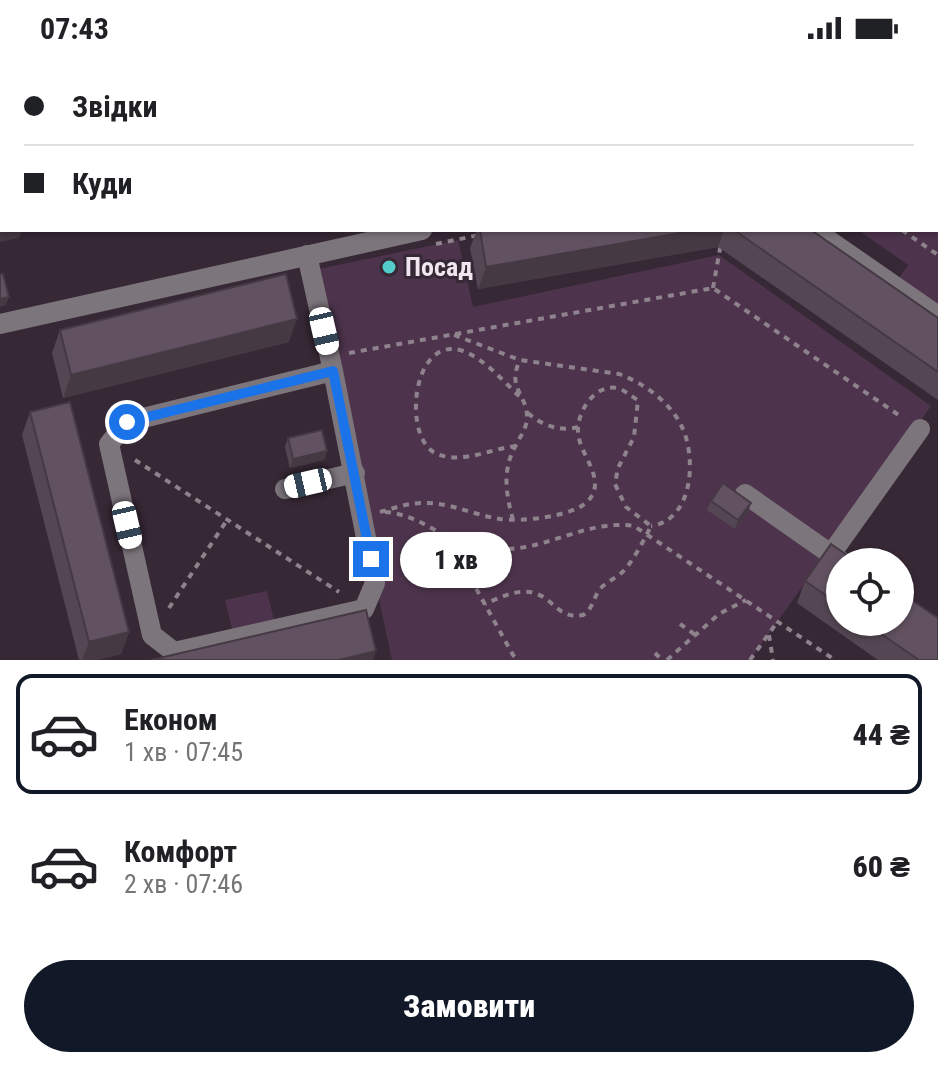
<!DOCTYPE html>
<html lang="uk">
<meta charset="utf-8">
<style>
:root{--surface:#fff;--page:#f2f2f2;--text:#202124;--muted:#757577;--line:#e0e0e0;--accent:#111827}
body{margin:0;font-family:"Roboto Condensed",sans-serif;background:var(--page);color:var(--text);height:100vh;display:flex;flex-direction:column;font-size:30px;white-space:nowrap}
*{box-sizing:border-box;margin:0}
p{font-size:26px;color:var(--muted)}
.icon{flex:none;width:44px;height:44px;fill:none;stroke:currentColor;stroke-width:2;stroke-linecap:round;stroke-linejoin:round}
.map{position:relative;height:604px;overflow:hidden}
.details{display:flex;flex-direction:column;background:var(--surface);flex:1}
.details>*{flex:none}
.hud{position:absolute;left:0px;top:0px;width:938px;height:176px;box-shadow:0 2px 6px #0004;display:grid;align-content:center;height:176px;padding:0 24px;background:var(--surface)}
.fabs{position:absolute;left:826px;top:492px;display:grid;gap:16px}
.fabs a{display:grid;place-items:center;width:88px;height:88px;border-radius:50%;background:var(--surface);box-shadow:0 2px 6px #0004;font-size:40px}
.end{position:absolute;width:36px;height:36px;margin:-18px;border:10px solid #1a73e8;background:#fff;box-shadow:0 0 0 4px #fff}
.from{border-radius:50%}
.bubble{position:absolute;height:56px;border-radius:28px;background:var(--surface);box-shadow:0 2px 6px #0004;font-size:26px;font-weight:800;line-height:56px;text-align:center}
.car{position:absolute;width:24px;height:48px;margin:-24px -12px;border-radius:10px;box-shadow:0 0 6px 2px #0007;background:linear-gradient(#fff 24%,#345 0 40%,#fff 0 76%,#345 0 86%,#fff 0)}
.hud b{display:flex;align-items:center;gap:28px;height:76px;font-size:30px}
.hud b+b{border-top:2px solid var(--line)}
.hud i{width:20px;height:20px;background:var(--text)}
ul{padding:14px 0 0;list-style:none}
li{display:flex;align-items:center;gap:24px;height:120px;margin:0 16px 12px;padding:0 8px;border:4px solid transparent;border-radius:16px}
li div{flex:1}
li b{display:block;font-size:30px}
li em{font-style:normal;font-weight:800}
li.on{border-color:var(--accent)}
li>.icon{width:72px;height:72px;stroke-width:1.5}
.primary-button{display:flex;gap:16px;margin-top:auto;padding:16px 24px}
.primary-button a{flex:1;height:92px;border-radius:48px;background:var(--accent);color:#fff;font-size:32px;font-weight:800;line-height:92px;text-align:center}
.status{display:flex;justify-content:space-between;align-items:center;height:56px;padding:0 40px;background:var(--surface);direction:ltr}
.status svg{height:22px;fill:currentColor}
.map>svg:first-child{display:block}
.green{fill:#4d344c}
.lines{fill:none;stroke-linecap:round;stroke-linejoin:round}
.path{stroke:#8e828d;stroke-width:4;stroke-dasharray:6 6;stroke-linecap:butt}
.minor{stroke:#7d757c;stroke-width:20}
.wall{fill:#544753}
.shaded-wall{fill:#453944}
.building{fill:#625261;stroke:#453944;stroke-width:2}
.route{stroke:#1a73e8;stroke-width:10}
.poi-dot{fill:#53cdcb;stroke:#362835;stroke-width:3}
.labels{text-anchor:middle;stroke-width:6;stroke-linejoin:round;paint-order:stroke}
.poi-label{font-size:26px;font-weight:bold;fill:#f0e6ef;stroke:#362835;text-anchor:start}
</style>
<div class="status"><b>07:43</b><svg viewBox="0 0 49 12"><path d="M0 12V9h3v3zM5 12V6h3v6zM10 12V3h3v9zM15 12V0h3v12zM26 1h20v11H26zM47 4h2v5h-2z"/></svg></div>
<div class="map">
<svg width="938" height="604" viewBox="0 0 938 604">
<rect width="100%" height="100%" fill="#362835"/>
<!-- green -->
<path class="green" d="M936,146L938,147V260L894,229L908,209L858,174H936Z
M458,184L473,251L719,199L931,350L750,604H392L309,215Z
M267,535L274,564L232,573L225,544Z"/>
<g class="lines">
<!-- path -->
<path class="path" d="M648,0L651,2
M902,174L938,199
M436,188L479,179
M713,232L721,187
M454,279L520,304L619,318C643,327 669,345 681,369C697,400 694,464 651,470
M349,297L713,232L903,362
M528,357C541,369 560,376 578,371
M516,390C490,393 463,408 437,398C401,383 412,277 463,295C485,303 504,326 520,341
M135,404L339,536
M380,456C394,452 408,447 422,447C450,446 473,459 500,463C520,466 573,461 588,445C608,423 579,399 578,376C577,356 594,328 617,332C625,334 630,340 638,344L634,381L618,412L615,428L626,451L651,470C645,482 631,510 620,518C613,524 606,526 600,533C593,542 593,553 583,559C558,564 554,542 534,537C518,532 499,542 485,548
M385,456C405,457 425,468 442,478C447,481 452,487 457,489C467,493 495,493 507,493C550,492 590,463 634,470L835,604
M513,464C506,438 502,415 515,391C519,382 526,374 527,363C528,338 506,333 520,304
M457,489L467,516L513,599L519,604
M169,552L227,464
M680,568L694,578
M769,579L773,604
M655,597L662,604
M667,604L719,558L746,544
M750,604L778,565"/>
<!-- minor -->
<path class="minor" d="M254,0V2
M727,0L729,2
M594,2L596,0
M936,146L938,147
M814,174L938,260
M307,199L333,315
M0,268L422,174
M333,315L375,527L364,553L174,596L152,579L109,388L127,366Z
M285,433L355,417
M745,438L842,506
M831,498L920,373"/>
</g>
<!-- wall -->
<path class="wall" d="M477,174H811L938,262V344L718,191L478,233L470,192Z
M60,274L289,286L63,342L52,297Z
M30,356L129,576L121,598L97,604H79L22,379Z
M288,382L327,395L324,404L290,412L285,391Z
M711,445L751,447L748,456L735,473L707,454Z
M840,506V566H900L938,604H878L797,547L805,525Z"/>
<!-- shaded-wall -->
<path class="shaded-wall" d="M4,174H22L19,182L0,186V175Z
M697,174H724L718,191L478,233L486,211Z
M9,241L6,249L0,251V243Z
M297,263L289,286L63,342L71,319Z
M327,395L324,404L290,412L293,403Z
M751,447L748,456L735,473L738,464Z
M129,576L121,598L97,604H82L89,586Z
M376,595L373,604H339Z"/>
<!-- building -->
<path class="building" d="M313,0H371L372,2H313Z
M401,0H452V2H401Z
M0,79L2,87V174H4L0,175Z
M480,174H697L486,211Z
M734,174H811L938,262V316Z
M0,218H3L9,241L0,243Z
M286,218L297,263L71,319L60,274Z
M70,346L129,576L89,586L30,356Z
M322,374L327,395L293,403L288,382Z
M723,427L751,447L738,464L711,445Z
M831,488L857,506H840V549L805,525Z
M900,536L938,562V604H919L864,566H900Z
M366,554L376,595L339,604H151Z"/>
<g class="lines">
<!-- route -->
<path class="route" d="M127,366L333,315L371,503"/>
</g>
<!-- markers -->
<circle class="poi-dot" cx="389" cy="211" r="8"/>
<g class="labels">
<!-- poi labels -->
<g class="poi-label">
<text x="405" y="220">Посад</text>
</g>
</g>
</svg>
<div class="fabs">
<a><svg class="icon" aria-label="locate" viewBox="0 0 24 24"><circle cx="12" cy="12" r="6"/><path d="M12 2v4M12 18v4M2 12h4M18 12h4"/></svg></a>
</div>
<i class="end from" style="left:127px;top:366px"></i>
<i class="end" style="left:371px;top:503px"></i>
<div class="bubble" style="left:400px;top:476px;width:112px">1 хв</div>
<i class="car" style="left:324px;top:275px;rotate:167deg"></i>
<i class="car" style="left:308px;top:427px;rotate:257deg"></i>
<i class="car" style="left:127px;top:469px;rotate:167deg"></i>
<div class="hud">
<b><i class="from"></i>Звідки</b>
<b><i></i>Куди</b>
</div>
</div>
<section class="details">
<ul>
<li class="on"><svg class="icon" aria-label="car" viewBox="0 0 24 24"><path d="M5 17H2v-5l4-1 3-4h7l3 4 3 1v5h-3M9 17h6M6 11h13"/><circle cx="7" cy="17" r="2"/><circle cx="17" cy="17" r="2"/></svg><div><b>Економ</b><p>1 хв · 07:45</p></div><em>44 ₴</em></li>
<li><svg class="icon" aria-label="car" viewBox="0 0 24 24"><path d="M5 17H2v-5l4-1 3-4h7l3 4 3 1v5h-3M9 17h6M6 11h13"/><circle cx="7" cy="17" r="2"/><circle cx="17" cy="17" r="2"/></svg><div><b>Комфорт</b><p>2 хв · 07:46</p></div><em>60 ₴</em></li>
</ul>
<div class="primary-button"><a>Замовити</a></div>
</section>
